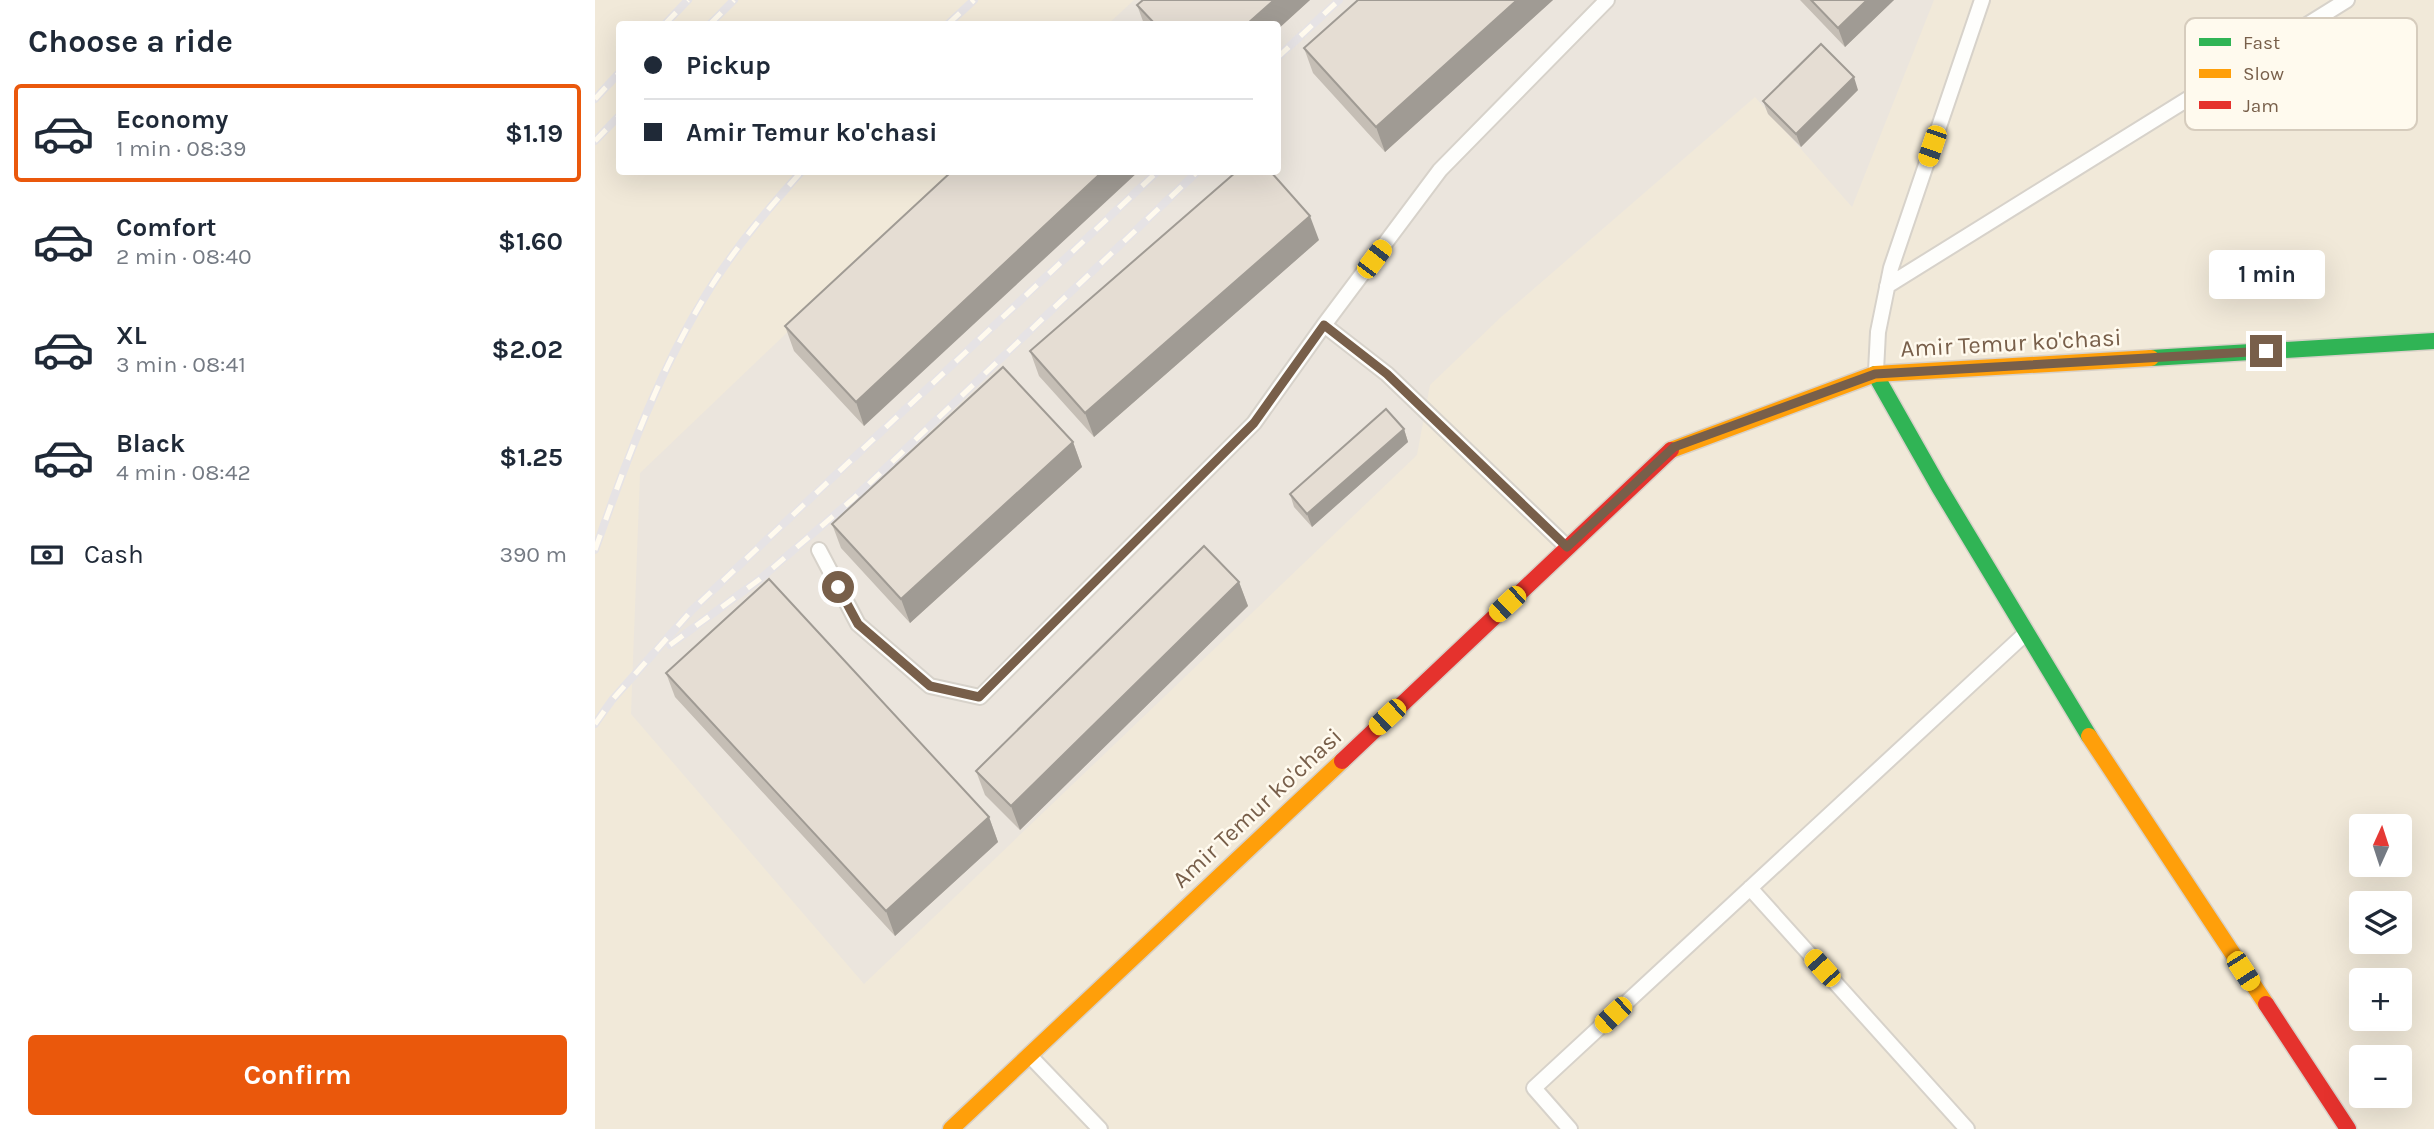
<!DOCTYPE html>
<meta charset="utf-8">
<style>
:root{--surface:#fff;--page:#f6f6f7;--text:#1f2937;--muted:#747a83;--line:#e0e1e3;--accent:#ea580c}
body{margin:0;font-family:Karla,sans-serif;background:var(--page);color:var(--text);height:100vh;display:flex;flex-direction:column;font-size:26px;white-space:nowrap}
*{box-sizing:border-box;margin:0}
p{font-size:23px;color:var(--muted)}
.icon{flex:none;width:38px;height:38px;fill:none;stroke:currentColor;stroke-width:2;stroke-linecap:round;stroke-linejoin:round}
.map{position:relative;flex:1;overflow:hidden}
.details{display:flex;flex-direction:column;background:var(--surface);width:595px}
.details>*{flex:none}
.hud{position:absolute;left:21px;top:21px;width:665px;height:154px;border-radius:7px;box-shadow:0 7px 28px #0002;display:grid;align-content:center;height:154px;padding:0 28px;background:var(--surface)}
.needle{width:46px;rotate:3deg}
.controls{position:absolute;left:1754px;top:814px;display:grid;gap:14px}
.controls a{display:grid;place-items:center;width:63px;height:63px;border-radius:7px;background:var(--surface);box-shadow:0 7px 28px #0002;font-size:35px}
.end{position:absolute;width:32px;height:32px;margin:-16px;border:9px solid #785f4a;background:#fff;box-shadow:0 0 0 4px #fff}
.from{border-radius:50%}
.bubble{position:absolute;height:49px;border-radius:7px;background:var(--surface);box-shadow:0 7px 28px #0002;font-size:23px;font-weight:700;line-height:49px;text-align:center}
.car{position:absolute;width:21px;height:42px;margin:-21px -10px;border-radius:9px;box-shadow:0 0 5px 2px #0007;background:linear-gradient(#f5c518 24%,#345 0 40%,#f5c518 0 76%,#345 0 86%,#f5c518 0)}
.hud b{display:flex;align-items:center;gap:24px;height:66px;font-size:26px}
.hud b+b{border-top:2px solid var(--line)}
.hud i{width:18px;height:18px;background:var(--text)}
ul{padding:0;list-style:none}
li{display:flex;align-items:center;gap:21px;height:98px;margin:0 14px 10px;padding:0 14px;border:4px solid transparent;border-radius:7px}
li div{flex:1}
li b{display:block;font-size:26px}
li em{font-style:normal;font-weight:700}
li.active{border-color:var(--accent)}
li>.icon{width:63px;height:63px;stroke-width:1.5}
h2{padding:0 28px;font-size:32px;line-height:84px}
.pay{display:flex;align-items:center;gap:18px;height:77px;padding:0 28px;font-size:26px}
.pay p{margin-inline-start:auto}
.primary-button{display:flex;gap:14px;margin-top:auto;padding:14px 28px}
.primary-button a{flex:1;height:80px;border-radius:7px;background:var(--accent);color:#fff;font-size:28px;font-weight:700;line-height:80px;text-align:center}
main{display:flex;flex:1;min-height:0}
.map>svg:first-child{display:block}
.residential{fill:#f1e9d9;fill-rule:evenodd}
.industrial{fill:#ebe5dd}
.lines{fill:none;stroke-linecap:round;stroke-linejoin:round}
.lane-casing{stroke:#d7d2ca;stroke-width:18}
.fast-casing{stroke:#d8d1c8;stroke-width:19}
.slow-casing{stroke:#d8d1c8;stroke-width:19}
.jam-casing{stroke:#d8d1c8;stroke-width:19}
.lane{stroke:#fefefc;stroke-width:14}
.fast{stroke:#30b455;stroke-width:16}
.slow{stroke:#ff9f0a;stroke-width:16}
.jam{stroke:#e5322d;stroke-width:16}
.rail-casing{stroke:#e6e3e5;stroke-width:8}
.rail{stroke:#fffaee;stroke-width:5;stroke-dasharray:16;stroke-linecap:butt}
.wall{fill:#c5beb5}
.shaded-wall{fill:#a09b94}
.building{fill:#e5ddd3;stroke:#a09b94;stroke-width:2}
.route{stroke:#785f4a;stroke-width:9}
.labels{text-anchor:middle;stroke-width:5;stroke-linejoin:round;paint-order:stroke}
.street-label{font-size:24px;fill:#785f4a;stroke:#fffaee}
.key{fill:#fffaee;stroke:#d6ccbd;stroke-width:2}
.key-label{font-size:19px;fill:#785f4a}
</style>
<main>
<section class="details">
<h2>Choose a ride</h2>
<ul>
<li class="active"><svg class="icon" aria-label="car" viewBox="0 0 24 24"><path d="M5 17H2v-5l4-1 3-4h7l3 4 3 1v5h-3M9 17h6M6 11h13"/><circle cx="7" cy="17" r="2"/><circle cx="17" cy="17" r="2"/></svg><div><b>Economy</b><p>1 min · 08:39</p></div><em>$1.19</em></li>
<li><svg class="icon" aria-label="car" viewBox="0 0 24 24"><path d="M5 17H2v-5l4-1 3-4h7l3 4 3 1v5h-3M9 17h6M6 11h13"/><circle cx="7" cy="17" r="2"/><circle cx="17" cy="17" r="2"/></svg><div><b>Comfort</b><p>2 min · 08:40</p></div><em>$1.60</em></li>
<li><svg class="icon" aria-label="car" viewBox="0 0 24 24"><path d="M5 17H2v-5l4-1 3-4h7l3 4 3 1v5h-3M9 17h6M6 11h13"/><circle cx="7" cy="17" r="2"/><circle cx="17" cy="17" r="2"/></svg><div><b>XL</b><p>3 min · 08:41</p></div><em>$2.02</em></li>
<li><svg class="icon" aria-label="car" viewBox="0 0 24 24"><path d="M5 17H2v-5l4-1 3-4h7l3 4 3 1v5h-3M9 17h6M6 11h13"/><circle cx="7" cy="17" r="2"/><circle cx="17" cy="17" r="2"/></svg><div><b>Black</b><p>4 min · 08:42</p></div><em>$1.25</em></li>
</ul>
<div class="pay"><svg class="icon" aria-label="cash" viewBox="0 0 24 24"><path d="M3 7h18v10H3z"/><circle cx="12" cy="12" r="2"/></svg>Cash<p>390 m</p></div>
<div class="primary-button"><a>Confirm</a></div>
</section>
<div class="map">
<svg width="1839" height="1129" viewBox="0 0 1839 1129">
<rect width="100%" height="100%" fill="#f8f5ec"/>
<!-- residential -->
<path class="residential" d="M0,0H1839V1129H0ZM24,24H682V172H24ZM1766,826H1804V864H1766ZM1766,903H1804V942H1766ZM1766,980H1804V1018H1766ZM1766,1057H1804V1096H1766Z"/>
<!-- industrial -->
<path class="industrial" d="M539,0H1339L1257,207L1160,97L905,318L835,385L822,455L269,984L36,714L45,473L360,172H682V24H513Z"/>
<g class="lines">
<!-- lane casing -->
<g class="lane-casing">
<path id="lane" d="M1292,286L1752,0
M729,325L792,374L971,546
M1281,371L1283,332L1296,268L1387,0
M224,550L263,624L335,686L385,697L659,423L729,325L845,170L1012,0
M1155,888L1372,1129
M435,1056L505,1129
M975,1129L939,1088L1430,634"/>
</g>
<!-- fast casing -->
<g class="fast-casing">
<path id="fast" d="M1556,358L1839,341
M1280,374L1344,487L1494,736"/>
</g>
<!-- slow casing -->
<g class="slow-casing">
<path id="slow" d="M1076,450L1280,374L1556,358
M1494,736L1671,1004
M356,1129L747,761"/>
</g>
<!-- jam casing -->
<g class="jam-casing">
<path id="jam" d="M747,761L1076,450
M1671,1004L1753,1129"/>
</g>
<!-- lane -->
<use href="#lane" class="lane"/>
<!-- fast -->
<use href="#fast" class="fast"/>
<!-- slow -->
<use href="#slow" class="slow"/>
<!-- jam -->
<use href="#jam" class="jam"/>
<!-- rail casing -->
<g class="rail-casing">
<path id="rail" d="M70,24L93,0
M115,24L139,0
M353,24L379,0
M682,58L744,0
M0,99L24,73
M0,141L24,116
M0,550C32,459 65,367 117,285C143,244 174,208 206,172
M75,645L165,579L258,499L602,172
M0,724L17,700L97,610L562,172"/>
</g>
<!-- rail -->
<use href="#rail" class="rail"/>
</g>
<!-- wall -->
<path class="wall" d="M548,0H715L682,30V24H549L542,5Z
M763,0H958L790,152L718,73L709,48Z
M1205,0H1299L1250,47Z
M1263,90L1206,147L1173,114L1168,101Z
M356,172L269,426L199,351L190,326Z
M724,240L499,437L444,376L435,351Z
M809,429L813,442L717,527L699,507L695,494Z
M478,442L487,467L315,623L246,548L237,524Z
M644,582L653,606L425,830L390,795L381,771Z
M71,673L394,817L403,842L300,936L80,697Z"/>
<!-- shaded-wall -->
<path class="shaded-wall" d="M679,0H715L682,30V24H652Z
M922,0H958L790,152L781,127Z
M1272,0H1299L1250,47L1243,28Z
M1259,77L1263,90L1206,147L1201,134Z
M507,172H543L269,426L261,402Z
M715,216L724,240L499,437L490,413Z
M809,429L813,442L717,527L712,514Z
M478,442L487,467L315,623L306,599Z
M644,582L653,606L425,830L416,806Z
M394,817L403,842L300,936L291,911Z"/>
<!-- building -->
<path class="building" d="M548,0H679L652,24H560L542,5Z
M763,0H922L781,127L709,48Z
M1216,0H1272L1243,28Z
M1226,44L1259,77L1201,134L1168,101Z
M356,172H507L261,402L190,326Z
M641,172H676L715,216L490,413L435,351Z
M408,367L478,442L306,599L237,524Z
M791,409L809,429L712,514L695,494Z
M609,546L644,582L416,806L381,771Z
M174,579L394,817L291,911L71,673Z"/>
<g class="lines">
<!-- route -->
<path class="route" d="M243,587L263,624L335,686L384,697L659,423L729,325L792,374L972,547L1079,447L1280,374L1671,351"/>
</g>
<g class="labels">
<!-- street labels -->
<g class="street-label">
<text transform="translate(1416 343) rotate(-3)" y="8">Amir Temur ko'chasi</text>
<text transform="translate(662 808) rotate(-43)" y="8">Amir Temur ko'chasi</text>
</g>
</g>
<!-- legend -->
<rect x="1590" y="18" width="232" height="112" rx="10" class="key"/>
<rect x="1604" y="38" width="32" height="8" fill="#30b455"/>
<rect x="1604" y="69" width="32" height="9" fill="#ff9f0a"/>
<rect x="1604" y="101" width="32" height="8" fill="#e5322d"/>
<g class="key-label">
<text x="1648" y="49">Fast</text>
<text x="1648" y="80">Slow</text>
<text x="1648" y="112">Jam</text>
</g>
</svg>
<div class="controls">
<a><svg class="needle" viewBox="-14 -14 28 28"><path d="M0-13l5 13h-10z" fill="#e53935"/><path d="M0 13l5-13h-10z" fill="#747a83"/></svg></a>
<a><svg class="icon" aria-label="layers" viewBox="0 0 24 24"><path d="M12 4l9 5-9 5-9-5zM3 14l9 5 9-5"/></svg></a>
<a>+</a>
<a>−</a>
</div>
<i class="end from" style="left:243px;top:587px"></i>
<i class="end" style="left:1671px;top:351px"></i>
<div class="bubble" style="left:1614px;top:250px;width:116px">1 min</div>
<i class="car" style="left:1337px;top:146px;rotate:199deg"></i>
<i class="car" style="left:779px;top:259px;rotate:37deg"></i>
<i class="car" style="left:912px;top:604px;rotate:227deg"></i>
<i class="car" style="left:792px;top:717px;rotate:227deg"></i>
<i class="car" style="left:1227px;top:968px;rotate:318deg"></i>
<i class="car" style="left:1648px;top:971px;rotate:147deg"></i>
<i class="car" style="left:1018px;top:1015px;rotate:227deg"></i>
<div class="hud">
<b><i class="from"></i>Pickup</b>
<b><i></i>Amir Temur ko'chasi</b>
</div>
</div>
</main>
